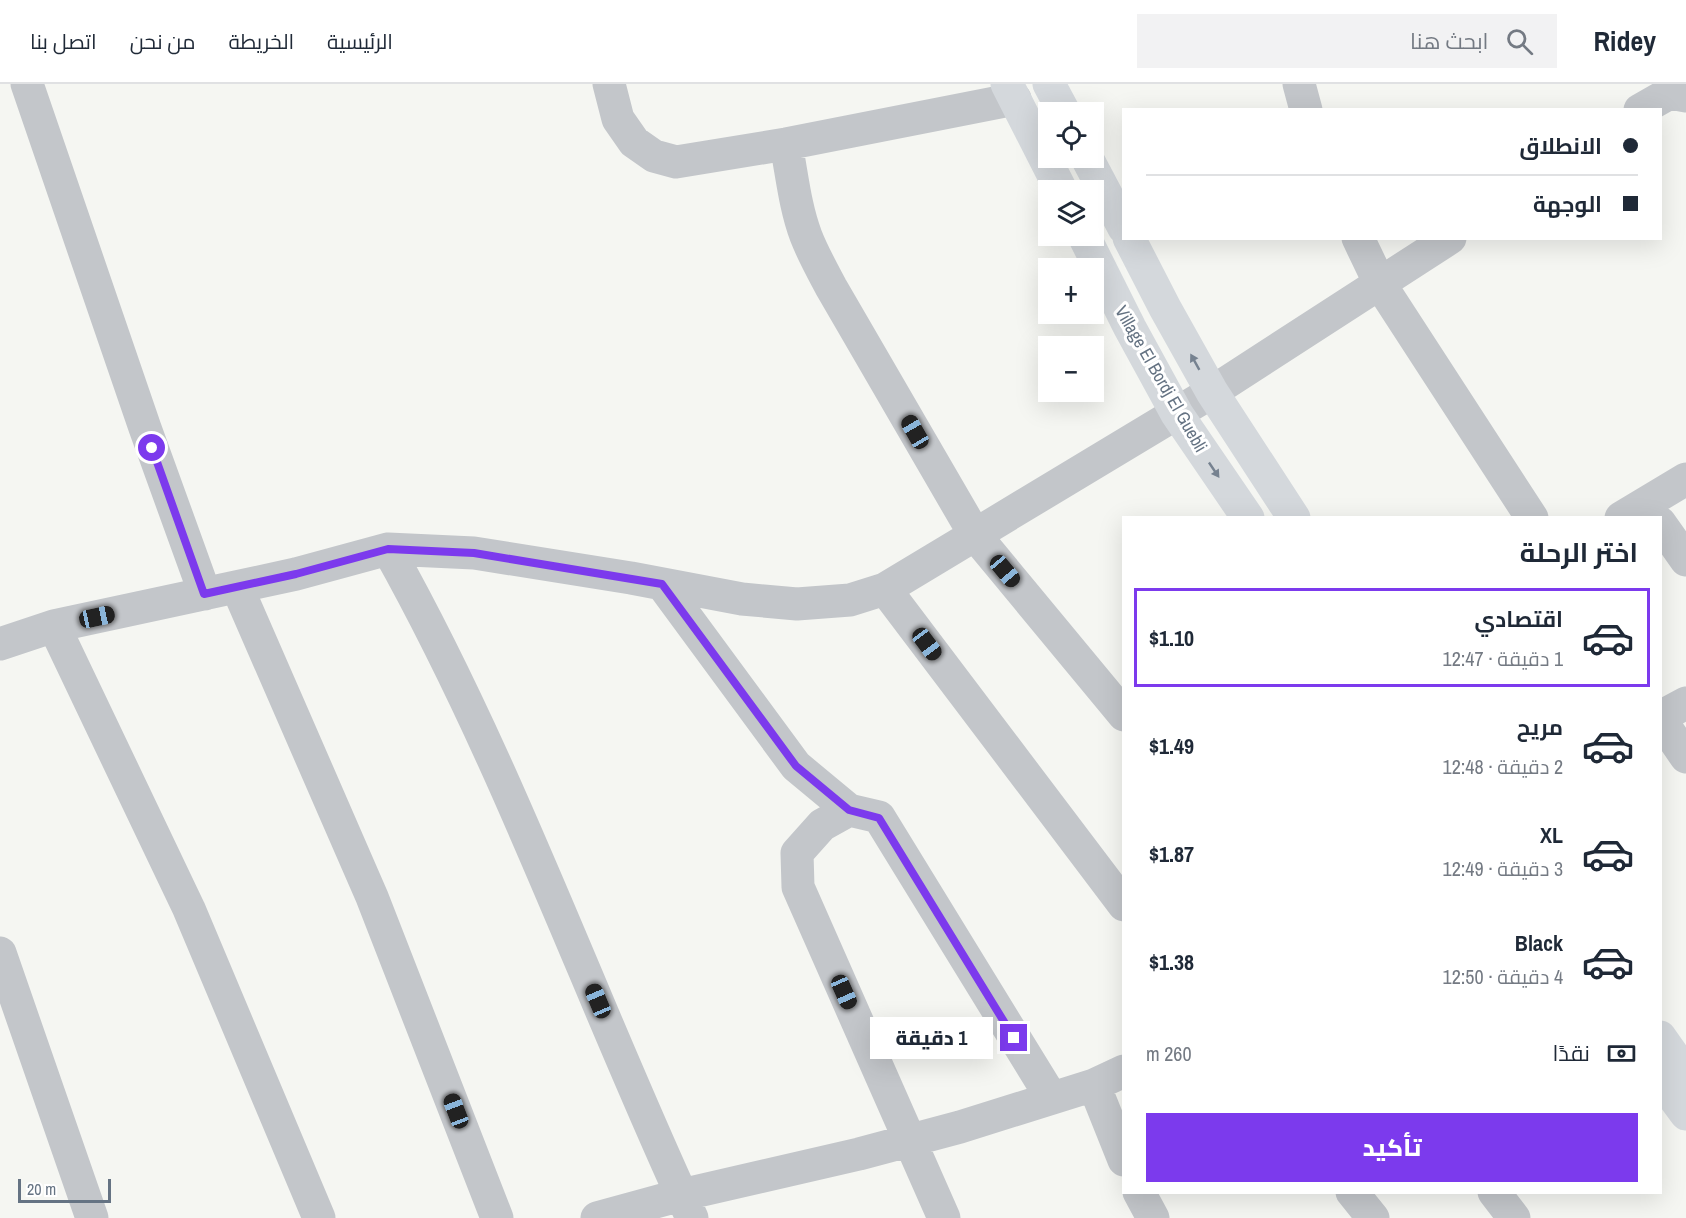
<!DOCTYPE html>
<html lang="ar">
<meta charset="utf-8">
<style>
:root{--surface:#fff;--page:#f2f2f3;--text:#1f2937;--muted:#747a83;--line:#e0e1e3;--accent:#7c3aed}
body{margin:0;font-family:"Archivo Narrow",Cairo,sans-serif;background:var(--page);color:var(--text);direction:rtl;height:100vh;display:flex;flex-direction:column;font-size:22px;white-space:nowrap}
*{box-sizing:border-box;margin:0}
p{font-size:20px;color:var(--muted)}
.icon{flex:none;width:33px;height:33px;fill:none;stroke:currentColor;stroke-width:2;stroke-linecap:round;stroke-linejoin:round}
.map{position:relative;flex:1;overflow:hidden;direction:ltr}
.side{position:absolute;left:1122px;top:432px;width:540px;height:678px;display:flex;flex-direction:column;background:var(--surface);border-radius:0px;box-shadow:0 6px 24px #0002;direction:rtl}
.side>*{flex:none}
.top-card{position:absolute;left:1122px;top:24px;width:540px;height:132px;border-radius:0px;box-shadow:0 6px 24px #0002;direction:rtl;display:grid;align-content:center;height:132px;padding:0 24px;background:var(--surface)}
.fabs{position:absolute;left:1038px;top:18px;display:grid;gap:12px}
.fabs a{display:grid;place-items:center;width:66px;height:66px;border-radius:0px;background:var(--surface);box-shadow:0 6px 24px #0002;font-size:30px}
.scale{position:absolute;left:18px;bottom:15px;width:93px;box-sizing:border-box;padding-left:6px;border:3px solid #657383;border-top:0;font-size:16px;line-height:21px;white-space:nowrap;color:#657383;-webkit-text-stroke:4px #fff;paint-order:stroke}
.end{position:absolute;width:27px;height:27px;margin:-14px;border:8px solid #7c3aed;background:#fff;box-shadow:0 0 0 3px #fff}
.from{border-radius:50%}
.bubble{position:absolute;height:42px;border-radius:0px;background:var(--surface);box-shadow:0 6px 24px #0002;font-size:20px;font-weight:800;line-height:42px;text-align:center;direction:rtl}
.car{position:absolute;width:18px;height:36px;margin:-18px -9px;border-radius:8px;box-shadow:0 0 4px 2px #0007;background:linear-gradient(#222 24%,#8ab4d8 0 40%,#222 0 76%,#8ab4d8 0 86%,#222 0)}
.top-card b{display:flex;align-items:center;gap:21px;height:57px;font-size:22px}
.top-card b+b{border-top:2px solid var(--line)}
.top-card i{width:15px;height:15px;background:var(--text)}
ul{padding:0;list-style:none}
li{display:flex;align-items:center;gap:18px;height:99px;margin:0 12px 9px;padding:0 12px;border:3px solid transparent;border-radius:0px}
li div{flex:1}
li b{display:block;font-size:22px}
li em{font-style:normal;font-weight:800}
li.active{border-color:var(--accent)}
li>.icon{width:54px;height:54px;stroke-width:1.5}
h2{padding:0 24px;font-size:27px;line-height:72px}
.pay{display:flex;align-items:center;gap:15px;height:66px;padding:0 24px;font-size:22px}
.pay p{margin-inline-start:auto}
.action{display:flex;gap:12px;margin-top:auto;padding:12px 24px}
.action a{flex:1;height:69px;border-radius:0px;background:var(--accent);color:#fff;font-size:24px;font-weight:800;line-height:69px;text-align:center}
header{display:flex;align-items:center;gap:36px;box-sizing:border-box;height:84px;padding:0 30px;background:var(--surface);border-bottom:2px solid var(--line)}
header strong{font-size:28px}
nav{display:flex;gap:33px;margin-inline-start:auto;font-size:21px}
.search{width:420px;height:54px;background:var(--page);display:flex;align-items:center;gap:15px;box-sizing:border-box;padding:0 21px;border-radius:0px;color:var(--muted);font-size:22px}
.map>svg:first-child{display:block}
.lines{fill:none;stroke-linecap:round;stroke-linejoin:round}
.minor{stroke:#c3c6ca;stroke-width:33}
.major{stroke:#d4d8dc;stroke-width:33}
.oneway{fill:#768290}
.route{stroke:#7c3aed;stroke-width:8}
.labels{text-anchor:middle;stroke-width:6;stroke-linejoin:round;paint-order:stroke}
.street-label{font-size:18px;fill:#657383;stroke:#fff}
</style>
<header>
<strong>Ridey</strong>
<div class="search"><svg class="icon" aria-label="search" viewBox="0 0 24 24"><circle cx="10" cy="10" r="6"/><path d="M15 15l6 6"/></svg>ابحث هنا</div>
<nav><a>الرئيسية</a><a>الخريطة</a><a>من نحن</a><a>اتصل بنا</a></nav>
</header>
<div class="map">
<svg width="1686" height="1134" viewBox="0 0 1686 1134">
<rect width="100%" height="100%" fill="#f5f6f2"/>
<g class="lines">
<!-- minor -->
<path class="minor" d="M27,0L145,344L205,510
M609,0L618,35L634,58L654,72L676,78L786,60L1015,15
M1299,0L1306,26
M1640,26L1670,9L1686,12
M786,60C792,91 795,123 806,152C813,170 822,186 831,203L975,451L1124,631
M1358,154L1380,200L1532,434
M1621,434L1686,395
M1660,439L1686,476
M388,465C508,679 589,912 692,1134
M662,500L796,682L849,726L879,733L1051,1013
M237,503L372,813L497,1134
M885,505L1124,821
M54,542L189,825L319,1134
M0,560L54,542L296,490L388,465L474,469L631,494L742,515L797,520L850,516L885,505L1212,308L1450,154
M1660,633L1686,619
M1660,635L1686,673
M849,726L822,741L797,769L798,803L944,1134
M0,869L92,1134
M1094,1001L1124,1076
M1139,1108L1153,1134
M1352,1108L1373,1134
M1494,1108L1514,1134
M597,1134L681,1111L859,1070L960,1043L1094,1001L1124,987"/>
<!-- major -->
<path class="major" d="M1007,0L1061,106
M1049,0L1064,28
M1087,74L1124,144
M1084,152L1130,244L1177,330L1248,434
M1129,154L1165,224L1212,308L1294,434
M1660,953L1686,990
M1660,995L1686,1030"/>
</g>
<!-- one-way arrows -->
<defs><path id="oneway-solid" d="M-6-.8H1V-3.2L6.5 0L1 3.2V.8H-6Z" transform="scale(1.5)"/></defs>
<g class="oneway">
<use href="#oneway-solid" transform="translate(1195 278) rotate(-119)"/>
<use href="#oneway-solid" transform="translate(1214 386) rotate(56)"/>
</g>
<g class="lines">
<!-- route -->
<path class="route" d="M152,364L204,510L296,490L388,465L474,469L662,500L796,682L849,726L879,734L1014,954"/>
</g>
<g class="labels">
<!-- street labels -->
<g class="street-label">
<text transform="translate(1161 295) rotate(60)" y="6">Village El Bordj El Guebli</text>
</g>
</g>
</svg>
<div class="fabs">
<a><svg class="icon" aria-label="locate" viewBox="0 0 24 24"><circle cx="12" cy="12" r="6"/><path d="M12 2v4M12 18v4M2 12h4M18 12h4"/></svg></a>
<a><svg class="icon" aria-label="layers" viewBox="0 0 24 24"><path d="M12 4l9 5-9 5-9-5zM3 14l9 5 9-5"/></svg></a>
<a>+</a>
<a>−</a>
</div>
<div class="scale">20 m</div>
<i class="end from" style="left:152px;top:364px"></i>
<i class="end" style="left:1014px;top:954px"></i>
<div class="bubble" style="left:870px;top:933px;width:123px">1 دقيقة</div>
<i class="car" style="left:915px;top:348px;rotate:330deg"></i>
<i class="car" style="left:1005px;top:487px;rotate:140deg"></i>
<i class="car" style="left:97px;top:533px;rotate:78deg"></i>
<i class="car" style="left:927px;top:560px;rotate:143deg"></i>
<i class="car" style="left:844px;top:908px;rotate:156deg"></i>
<i class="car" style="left:598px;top:917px;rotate:337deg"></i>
<i class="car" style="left:456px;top:1027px;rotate:339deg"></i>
<div class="top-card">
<b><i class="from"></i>الانطلاق</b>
<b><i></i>الوجهة</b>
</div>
<section class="side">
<h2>اختر الرحلة</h2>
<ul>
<li class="active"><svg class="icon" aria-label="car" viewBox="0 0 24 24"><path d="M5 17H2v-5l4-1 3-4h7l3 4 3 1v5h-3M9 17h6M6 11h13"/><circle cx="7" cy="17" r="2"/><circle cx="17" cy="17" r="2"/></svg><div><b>اقتصادي</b><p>1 دقيقة · 12:47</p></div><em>$1.10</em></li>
<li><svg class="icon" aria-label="car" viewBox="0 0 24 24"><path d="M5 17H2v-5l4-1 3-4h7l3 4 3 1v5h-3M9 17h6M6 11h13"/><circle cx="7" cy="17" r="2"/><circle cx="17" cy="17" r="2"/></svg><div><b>مريح</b><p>2 دقيقة · 12:48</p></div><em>$1.49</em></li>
<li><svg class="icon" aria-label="car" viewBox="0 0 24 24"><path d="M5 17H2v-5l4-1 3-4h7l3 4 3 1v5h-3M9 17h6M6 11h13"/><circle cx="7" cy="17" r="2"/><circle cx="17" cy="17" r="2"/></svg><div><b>XL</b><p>3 دقيقة · 12:49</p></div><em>$1.87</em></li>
<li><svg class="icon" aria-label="car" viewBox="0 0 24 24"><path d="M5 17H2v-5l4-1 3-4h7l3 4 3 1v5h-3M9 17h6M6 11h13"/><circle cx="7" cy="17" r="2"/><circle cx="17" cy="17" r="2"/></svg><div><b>Black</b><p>4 دقيقة · 12:50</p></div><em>$1.38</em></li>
</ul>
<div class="pay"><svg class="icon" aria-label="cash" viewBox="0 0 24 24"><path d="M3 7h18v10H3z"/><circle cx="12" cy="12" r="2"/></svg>نقدًا<p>260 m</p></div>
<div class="action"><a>تأكيد</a></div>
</section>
</div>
